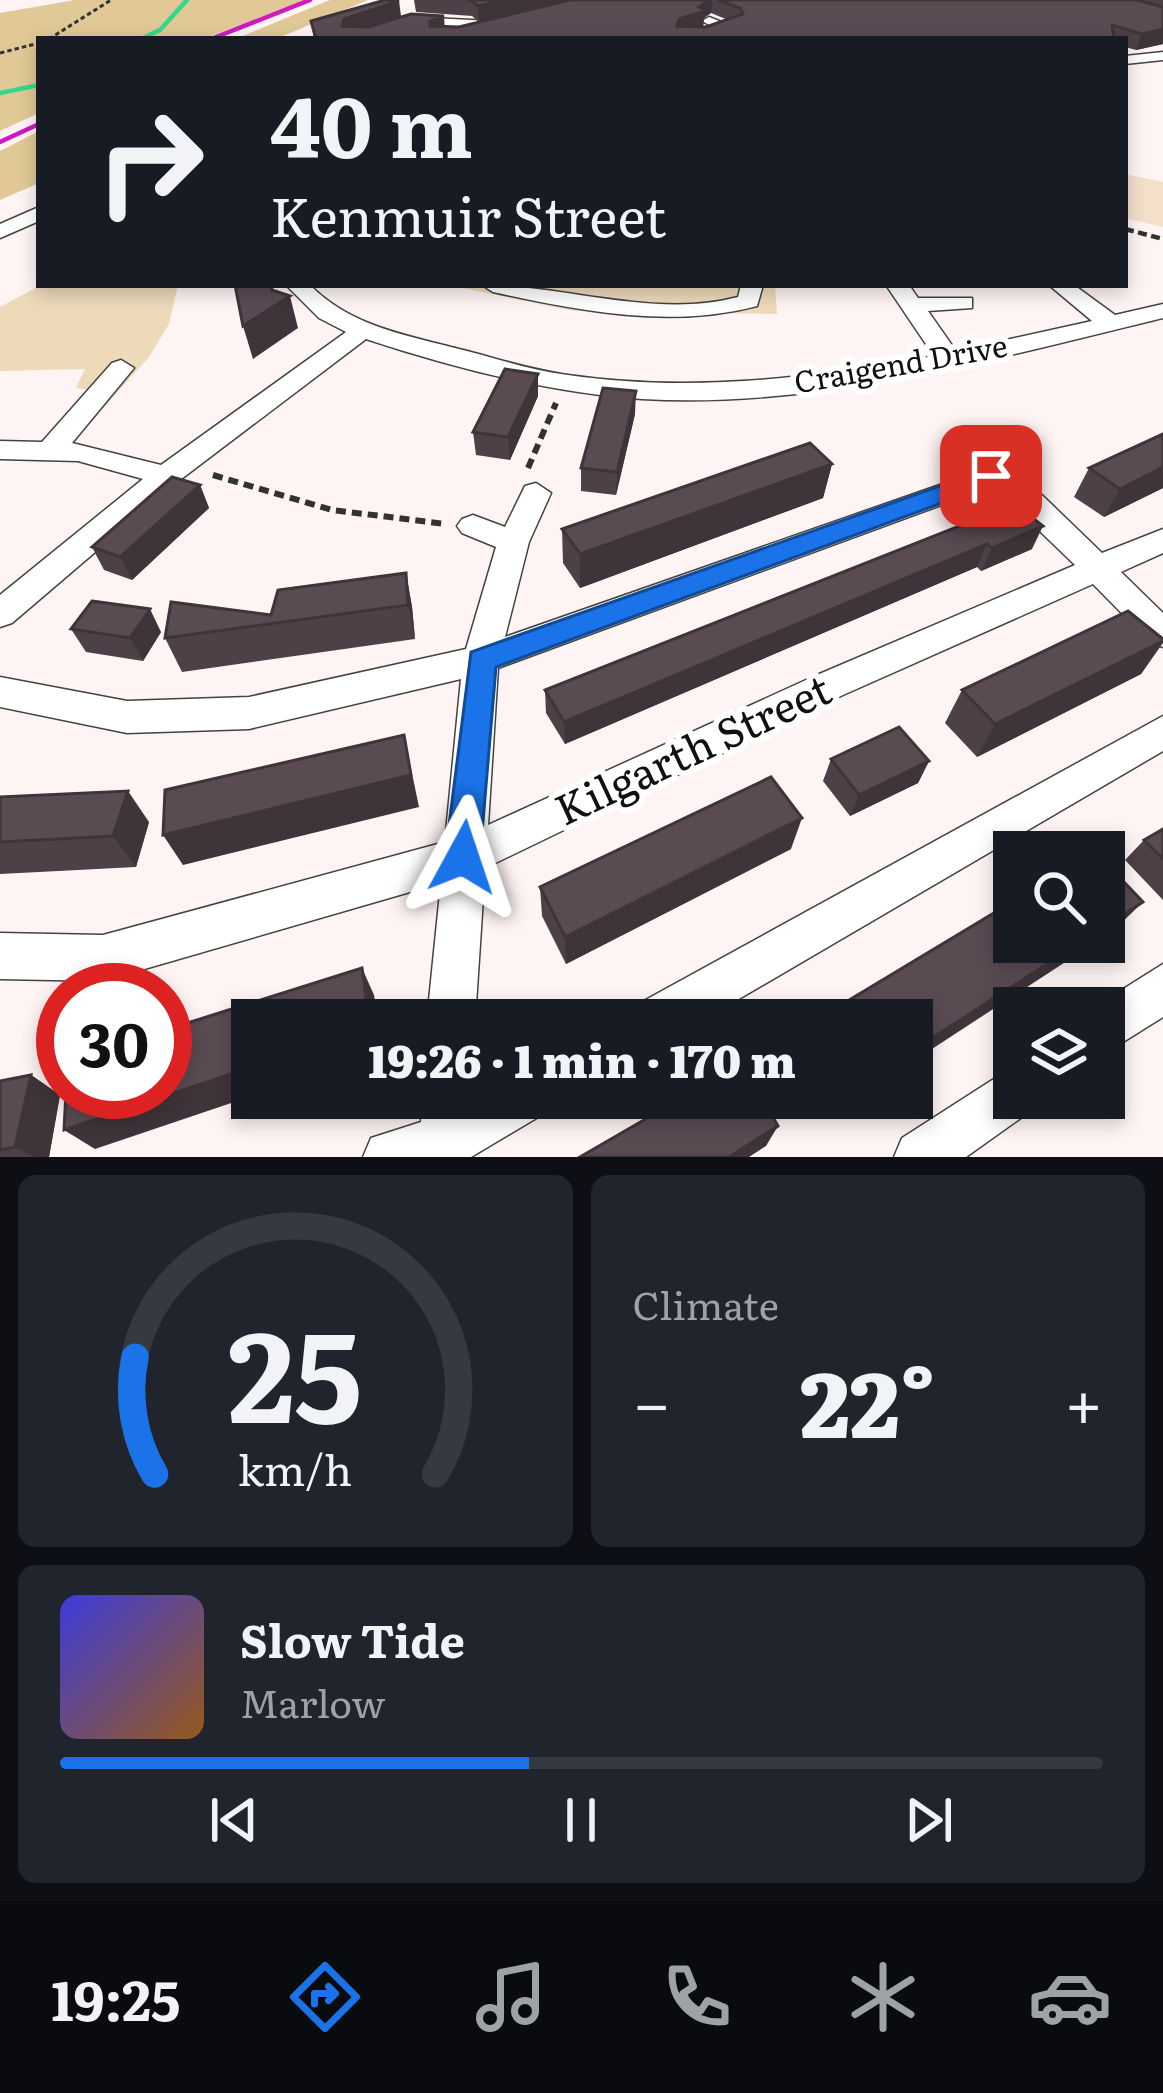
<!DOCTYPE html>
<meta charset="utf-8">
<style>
body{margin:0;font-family:Literata,serif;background:#20242c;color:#f1f3f6;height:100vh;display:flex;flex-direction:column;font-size:45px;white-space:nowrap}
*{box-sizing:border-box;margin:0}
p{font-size:39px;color:#9ea1a6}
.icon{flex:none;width:66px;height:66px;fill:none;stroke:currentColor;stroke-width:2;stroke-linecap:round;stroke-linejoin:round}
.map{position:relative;height:1157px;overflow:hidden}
.drawer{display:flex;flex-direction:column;gap:18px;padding:18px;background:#0d0f14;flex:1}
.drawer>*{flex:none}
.banner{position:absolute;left:36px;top:36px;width:1092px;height:252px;border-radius:0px;box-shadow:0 6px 18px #0003;background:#171b24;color:#f1f3f6;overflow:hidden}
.fabs{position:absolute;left:993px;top:831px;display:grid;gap:24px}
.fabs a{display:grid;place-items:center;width:132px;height:132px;border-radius:0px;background:#171b24;box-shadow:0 6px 18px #0003;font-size:60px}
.speed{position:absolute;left:36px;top:963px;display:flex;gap:24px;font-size:60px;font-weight:700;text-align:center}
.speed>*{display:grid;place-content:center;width:156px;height:156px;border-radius:50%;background:#171b24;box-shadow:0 6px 18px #0003;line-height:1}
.speed .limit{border:18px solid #d22;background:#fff;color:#111}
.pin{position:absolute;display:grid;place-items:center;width:102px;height:102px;color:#fff;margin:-51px;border-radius:24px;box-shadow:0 6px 18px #0006}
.me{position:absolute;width:132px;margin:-66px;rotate:5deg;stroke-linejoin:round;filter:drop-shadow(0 0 9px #0008)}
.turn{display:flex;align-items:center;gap:42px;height:252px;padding:0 36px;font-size:54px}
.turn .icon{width:156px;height:156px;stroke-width:2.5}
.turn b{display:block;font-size:84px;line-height:102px}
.big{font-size:90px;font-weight:800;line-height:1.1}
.drawer .card{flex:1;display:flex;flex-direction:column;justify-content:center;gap:18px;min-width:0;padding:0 42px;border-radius:18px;background:#20242c}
.drawer .dial{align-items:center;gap:0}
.dial svg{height:312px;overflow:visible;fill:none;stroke:#363941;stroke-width:7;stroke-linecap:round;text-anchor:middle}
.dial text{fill:#f1f3f6;stroke:none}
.song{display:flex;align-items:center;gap:36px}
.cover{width:144px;height:144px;border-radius:18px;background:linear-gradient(135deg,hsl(240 70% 55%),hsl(30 70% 35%))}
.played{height:12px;border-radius:6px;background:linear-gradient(90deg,#1a73e8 45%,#363941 45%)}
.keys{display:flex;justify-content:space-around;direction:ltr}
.heat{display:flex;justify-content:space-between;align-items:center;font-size:66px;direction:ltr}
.drawer .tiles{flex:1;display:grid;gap:18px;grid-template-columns:1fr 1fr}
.card:last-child{grid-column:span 2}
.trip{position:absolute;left:231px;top:999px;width:702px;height:120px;border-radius:0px;background:#171b24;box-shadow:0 6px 18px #0003;font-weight:800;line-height:120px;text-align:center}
.tab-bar{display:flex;height:192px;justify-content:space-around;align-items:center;background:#090b0e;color:#9ea1a6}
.tab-bar .icon{width:84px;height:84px}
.tab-bar .active{color:#1a73e8}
.tab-bar b{font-size:54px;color:#f1f3f6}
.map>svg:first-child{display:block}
</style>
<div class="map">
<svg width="1163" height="1157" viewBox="0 0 1163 1157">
<rect width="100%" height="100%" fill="#fff4f4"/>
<!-- green -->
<g fill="#eed9b9">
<path d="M 41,285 L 178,285 L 169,324 L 149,357 L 88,425 L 61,430 L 88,390 L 76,388 L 85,369 L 0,371 L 0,307 Z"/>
<path d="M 448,285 L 775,285 L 777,314 L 574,311 Z"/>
</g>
<!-- forest -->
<g fill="#e0c996">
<path d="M 75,0 L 305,0 L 203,39 L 39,39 L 39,113 L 0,131 L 0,13 Z"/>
<path d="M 330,0 L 368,0 L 276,39 L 235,39 Z"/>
<path d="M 39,131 L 39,183 L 0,200 L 0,151 Z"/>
</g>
<!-- pitch -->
<path fill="#f4dfcb" d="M 1125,174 L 1163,182 L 1163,227 L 1125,218 Z"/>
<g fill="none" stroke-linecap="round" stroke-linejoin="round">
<!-- stream -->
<g stroke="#33d98b" stroke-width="4.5">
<path d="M 141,39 L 160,30 L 187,0"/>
<path d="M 0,93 L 39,85"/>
</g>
<!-- minor casing -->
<g stroke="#434343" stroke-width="3">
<g id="minor">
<path d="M 411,17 L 492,21 L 499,25 L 492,29 L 412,25 L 369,39 L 348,39 Z"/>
<path d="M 709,17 L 737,28 L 703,39 L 679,39 L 715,28 L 702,21 Z"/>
<path d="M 1163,52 L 1163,60 L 1125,64 L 1125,56 Z"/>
<path d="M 39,207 L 39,221 L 0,238 L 0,224 Z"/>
<path d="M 286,285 L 310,285 C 348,324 400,334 451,347 C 490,356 528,370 568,375 C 691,393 813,378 934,356 L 886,285 L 909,285 L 918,298 L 972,298 L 972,308 L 928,311 L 956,351 L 1092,321 L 1049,285 L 1074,285 L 1115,315 L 1163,304 L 1163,318 C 993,359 818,409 642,399 C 550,393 454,368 366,339 L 176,483 L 12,623 L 0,627 L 0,595 L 143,479 L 78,461 L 0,459 L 0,441 L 42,442 L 112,363 L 121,360 L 134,368 L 72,443 L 161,465 L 346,332 L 319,318 Z"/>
<path d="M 482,285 C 566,285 655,319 738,297 L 741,285 L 763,285 L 757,306 C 671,329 579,311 493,292 Z"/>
<path d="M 991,467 L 1017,471 L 1102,553 L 1163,529 L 1163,553 L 1121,572 L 1163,613 L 1163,647 L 1151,643 L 1093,584 L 843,695 L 485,868 L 475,1020 L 427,1020 L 441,883 L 103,981 L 0,979 L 0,933 L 103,935 L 445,842 L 461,679 L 249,729 L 127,733 L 0,707 L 0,677 L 127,701 L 249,697 L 466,649 L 496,547 L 462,533 L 457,526 L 462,519 L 473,515 L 505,527 L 525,486 L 536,483 L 551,493 L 529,542 L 505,637 ZM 993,486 L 1075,565 L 817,675 L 488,825 L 498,668 Z"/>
<path d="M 1163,716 L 1163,751 L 703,1020 L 633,1020 L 640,1003 Z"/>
<path d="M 1163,964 L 1163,1017 L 1104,1054 L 1104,1008 L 1093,1008 Z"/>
<path d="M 1014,1066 L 1014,1098 L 1037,1098 L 1032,1110 L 966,1157 L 894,1157 L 902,1138 Z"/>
<path d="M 422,1098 L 548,1098 L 540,1116 L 471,1157 L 363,1157 L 371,1138 L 421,1122 Z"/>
</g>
</g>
<!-- path-far2 -->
<g stroke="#323232" stroke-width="3" stroke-dasharray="4.5 3" stroke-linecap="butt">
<path d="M 49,39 L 111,0"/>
<path d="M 0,53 L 39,43"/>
</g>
<!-- path-far1 -->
<path stroke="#323232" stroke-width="4.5" stroke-dasharray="9 4.5" stroke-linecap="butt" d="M 1125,229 L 1163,239"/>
<!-- path -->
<g stroke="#323232" stroke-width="6" stroke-dasharray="10 6" stroke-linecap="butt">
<path d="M 528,468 L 556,403"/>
<path d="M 213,475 L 332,510 L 446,524"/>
</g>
<!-- minor -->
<use href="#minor" fill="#fff" fill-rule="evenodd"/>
<!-- rail -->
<g stroke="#ce1abf" stroke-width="4.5">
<path d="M 211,39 L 310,0"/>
<path d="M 0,142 L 39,124"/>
</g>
</g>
<!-- wall -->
<g fill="#4d4047" fill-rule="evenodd">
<path d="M 414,0 L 1163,0 L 1163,44 L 1136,50 L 1125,47 L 1125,39 L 314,39 L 311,21 L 401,16 L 369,27 L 459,27 L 479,22 L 472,16 L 416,12 ZM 711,13 L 728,20 L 703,27 L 704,18 Z"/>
<path d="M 538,374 L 538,396 L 510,460 L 476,455 L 473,432 Z"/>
<path d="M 635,414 L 616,495 L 581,491 L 581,468 Z"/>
<path d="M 1163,434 L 1163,488 L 1104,517 L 1074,497 L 1089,468 Z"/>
<path d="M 832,464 L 823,498 L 580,588 L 563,563 L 562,529 Z"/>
<path d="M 200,485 L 209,508 L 132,580 L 104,570 L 92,547 Z"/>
<path d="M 1015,504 L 1032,549 L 981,571 L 977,567 L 565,744 L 546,713 L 545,690 Z"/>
<path d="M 406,573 L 412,607 L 415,639 L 182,672 L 165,638 L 271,615 Z"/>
<path d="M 71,629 L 161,632 L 143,661 L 86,652 Z"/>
<path d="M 1163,639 L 1163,643 L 1141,674 L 977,757 L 945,723 L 962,690 Z"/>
<path d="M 831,759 L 929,761 L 918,783 L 850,816 L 823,781 Z"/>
<path d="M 0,797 L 149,822 L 136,867 L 0,874 Z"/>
<path d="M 1163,829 L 1163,900 L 1125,860 L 1144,840 Z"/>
<path d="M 791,849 L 566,964 L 542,916 L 540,887 Z"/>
<path d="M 31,1075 L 60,1095 L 49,1157 L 0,1157 L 0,1081 Z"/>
<path d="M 821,1098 L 856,1098 L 831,1114 Z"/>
</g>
<!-- shaded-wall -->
<g fill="#3f343a">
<path d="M 506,0 L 570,0 L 479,22 L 478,6 Z"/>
<path d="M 709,0 L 712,0 L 711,13 L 704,18 L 703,27 L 676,39 L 679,19 Z"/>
<path d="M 399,1 L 401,16 L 347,35 L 342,26 L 344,19 Z"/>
<path d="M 444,16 L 445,31 L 431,37 L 430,21 Z"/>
<path d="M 1163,29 L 1163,44 L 1136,50 L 1142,34 Z"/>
<path d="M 290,296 L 298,328 L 253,359 L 243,326 Z"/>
<path d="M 538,374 L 538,396 L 510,460 L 508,437 Z"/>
<path d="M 636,391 L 635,414 L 616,495 L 617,472 Z"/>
<path d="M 832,464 L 823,498 L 580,588 L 580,554 Z"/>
<path d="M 1163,467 L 1163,488 L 1104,517 L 1120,489 Z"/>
<path d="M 200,485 L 209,508 L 132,580 L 120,557 Z"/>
<path d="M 1043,526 L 1032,549 L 981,571 L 992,548 Z"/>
<path d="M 987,544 L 977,567 L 565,744 L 564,722 Z"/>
<path d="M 406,573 L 412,607 L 415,639 L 408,605 Z"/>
<path d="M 150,609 L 161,632 L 143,661 L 130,638 Z"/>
<path d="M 1163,641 L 1141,674 L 977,757 L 995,724 Z"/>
<path d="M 404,735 L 419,807 L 183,865 L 163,835 Z"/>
<path d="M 929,761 L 918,783 L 850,816 L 859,795 Z"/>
<path d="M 128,791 L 149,822 L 136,867 L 113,836 Z"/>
<path d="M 802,818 L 791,849 L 566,964 L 565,937 Z"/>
<path d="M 1143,902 L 1114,930 L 1104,937 L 1104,927 Z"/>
<path d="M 1081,942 L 1096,942 L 912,1062 L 912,1051 Z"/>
<path d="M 362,968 L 374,995 L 378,1020 L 369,1020 Z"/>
<path d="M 252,1067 L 252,1096 L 95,1149 L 64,1130 Z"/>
<path d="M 31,1075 L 60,1095 L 49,1157 L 34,1157 L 15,1147 Z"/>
<path d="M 843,1098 L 856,1098 L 831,1114 Z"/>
<path d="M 778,1126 L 766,1146 L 749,1157 L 729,1157 Z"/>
</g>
<!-- building -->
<g fill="#5a4b53" stroke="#3f343a" stroke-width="3">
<path d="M 385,0 L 399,1 L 344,19 L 342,26 L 368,27 L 411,14 L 444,16 L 430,21 L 430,26 L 459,27 L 570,0 L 709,0 L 699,7 L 705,11 L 679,19 L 677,26 L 706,27 L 743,14 L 740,8 L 718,0 L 1137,0 L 1163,7 L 1163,29 L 1142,34 L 1112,25 L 1114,39 L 316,39 L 311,21 Z"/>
<path d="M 467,0 L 506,0 L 478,6 L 471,0 Z"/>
<path d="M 235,285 L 271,285 L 272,290 L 290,296 L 243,326 Z"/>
<path d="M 505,369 L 538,374 L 508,437 L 473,432 Z"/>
<path d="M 603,388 L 636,391 L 617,472 L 581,468 Z"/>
<path d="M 1163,434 L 1163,467 L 1120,489 L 1089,468 Z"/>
<path d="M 810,443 L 832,464 L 580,554 L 562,529 Z"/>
<path d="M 172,477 L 200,485 L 120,557 L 92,547 Z"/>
<path d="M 1015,504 L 1043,526 L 992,548 L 987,544 L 564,722 L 545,690 Z"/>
<path d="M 406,573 L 408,605 L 165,638 L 171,602 L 271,615 L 278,590 Z"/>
<path d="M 92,601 L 150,609 L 130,638 L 71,629 Z"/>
<path d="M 1128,611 L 1163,639 L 1163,641 L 995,724 L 962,690 Z"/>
<path d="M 899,727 L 929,761 L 859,795 L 831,759 Z"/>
<path d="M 404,735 L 411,775 L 163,835 L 165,790 Z"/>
<path d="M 771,777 L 802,818 L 565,937 L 540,887 Z"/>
<path d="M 128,791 L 113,836 L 0,842 L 0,797 Z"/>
<path d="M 1163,829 L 1163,859 L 1144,840 Z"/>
<path d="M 1104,861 L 1143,902 L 1104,927 Z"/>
<path d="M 1014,901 L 1014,942 L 1081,942 L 912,1051 L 912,1020 L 816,1020 Z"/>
<path d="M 362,968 L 369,1020 L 252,1020 L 252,1067 L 64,1130 L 66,1092 L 165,1092 L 165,1030 Z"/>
<path d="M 31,1075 L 15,1147 L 0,1150 L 0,1081 Z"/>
<path d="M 682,1098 L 762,1098 L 778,1126 L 729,1157 L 580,1157 Z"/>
</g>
<!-- route -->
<path fill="#1a73e8" stroke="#114b97" stroke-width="3" d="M 991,468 L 1003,476 L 999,482 L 496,667 L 480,857 L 475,869 L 463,874 L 450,869 L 445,857 L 471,652 Z"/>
<g text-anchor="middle" stroke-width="12" stroke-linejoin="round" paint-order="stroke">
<!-- far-street labels -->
<g font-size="30" fill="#101010" stroke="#fff">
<text transform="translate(901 365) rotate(-10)" y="10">Craigend Drive</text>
</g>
<!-- near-street labels -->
<g font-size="42" fill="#101010" stroke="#fff">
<text transform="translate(693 750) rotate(-25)" y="15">Kilgarth Street</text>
</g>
</g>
</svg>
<div class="fabs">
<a><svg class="icon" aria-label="search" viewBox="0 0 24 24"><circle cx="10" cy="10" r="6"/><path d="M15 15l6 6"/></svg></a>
<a><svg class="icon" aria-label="layers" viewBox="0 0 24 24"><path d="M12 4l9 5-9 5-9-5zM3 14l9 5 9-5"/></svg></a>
</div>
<div class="speed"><div class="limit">30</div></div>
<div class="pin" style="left:991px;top:476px;background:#d93025"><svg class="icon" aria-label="arrive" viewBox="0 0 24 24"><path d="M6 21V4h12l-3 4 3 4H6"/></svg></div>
<svg class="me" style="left:463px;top:857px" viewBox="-20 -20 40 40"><path d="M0-17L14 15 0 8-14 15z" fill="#1a73e8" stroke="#fff" stroke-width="4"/></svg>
<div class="trip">19:26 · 1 min · 170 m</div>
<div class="banner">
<div class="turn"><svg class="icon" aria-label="right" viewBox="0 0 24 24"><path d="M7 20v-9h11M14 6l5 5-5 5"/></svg><div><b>40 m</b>Kenmuir Street</div></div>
</div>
</div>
<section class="drawer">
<div class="tiles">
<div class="card dial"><svg viewBox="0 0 100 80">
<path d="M14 69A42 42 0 1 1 86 69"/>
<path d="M14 69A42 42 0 0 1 9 39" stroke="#1a73e8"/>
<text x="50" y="56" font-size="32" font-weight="700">25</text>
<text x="50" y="72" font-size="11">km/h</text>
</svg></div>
<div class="card"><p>Climate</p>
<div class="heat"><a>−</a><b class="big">22°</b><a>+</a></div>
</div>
<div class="card">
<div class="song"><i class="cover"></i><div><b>Slow Tide</b><p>Marlow</p></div></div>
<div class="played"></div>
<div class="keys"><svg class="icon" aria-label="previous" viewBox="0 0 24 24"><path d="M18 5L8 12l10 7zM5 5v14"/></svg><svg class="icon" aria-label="pause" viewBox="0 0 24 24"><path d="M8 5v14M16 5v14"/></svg><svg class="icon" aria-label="next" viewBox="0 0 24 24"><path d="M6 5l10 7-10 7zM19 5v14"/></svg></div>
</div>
</div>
</section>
<nav class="tab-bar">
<b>19:25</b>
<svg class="icon active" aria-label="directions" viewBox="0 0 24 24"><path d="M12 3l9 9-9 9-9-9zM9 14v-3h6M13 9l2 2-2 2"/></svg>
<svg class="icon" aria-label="music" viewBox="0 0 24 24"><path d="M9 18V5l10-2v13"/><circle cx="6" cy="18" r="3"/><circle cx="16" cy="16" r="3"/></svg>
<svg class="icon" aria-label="phone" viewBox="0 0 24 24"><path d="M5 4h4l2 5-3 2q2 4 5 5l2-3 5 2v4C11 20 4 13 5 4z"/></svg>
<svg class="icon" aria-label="climate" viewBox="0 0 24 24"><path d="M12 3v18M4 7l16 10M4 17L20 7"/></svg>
<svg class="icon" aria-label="car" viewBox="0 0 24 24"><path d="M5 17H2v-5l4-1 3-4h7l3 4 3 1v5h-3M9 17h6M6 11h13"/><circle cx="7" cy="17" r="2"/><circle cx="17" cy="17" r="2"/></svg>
</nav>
